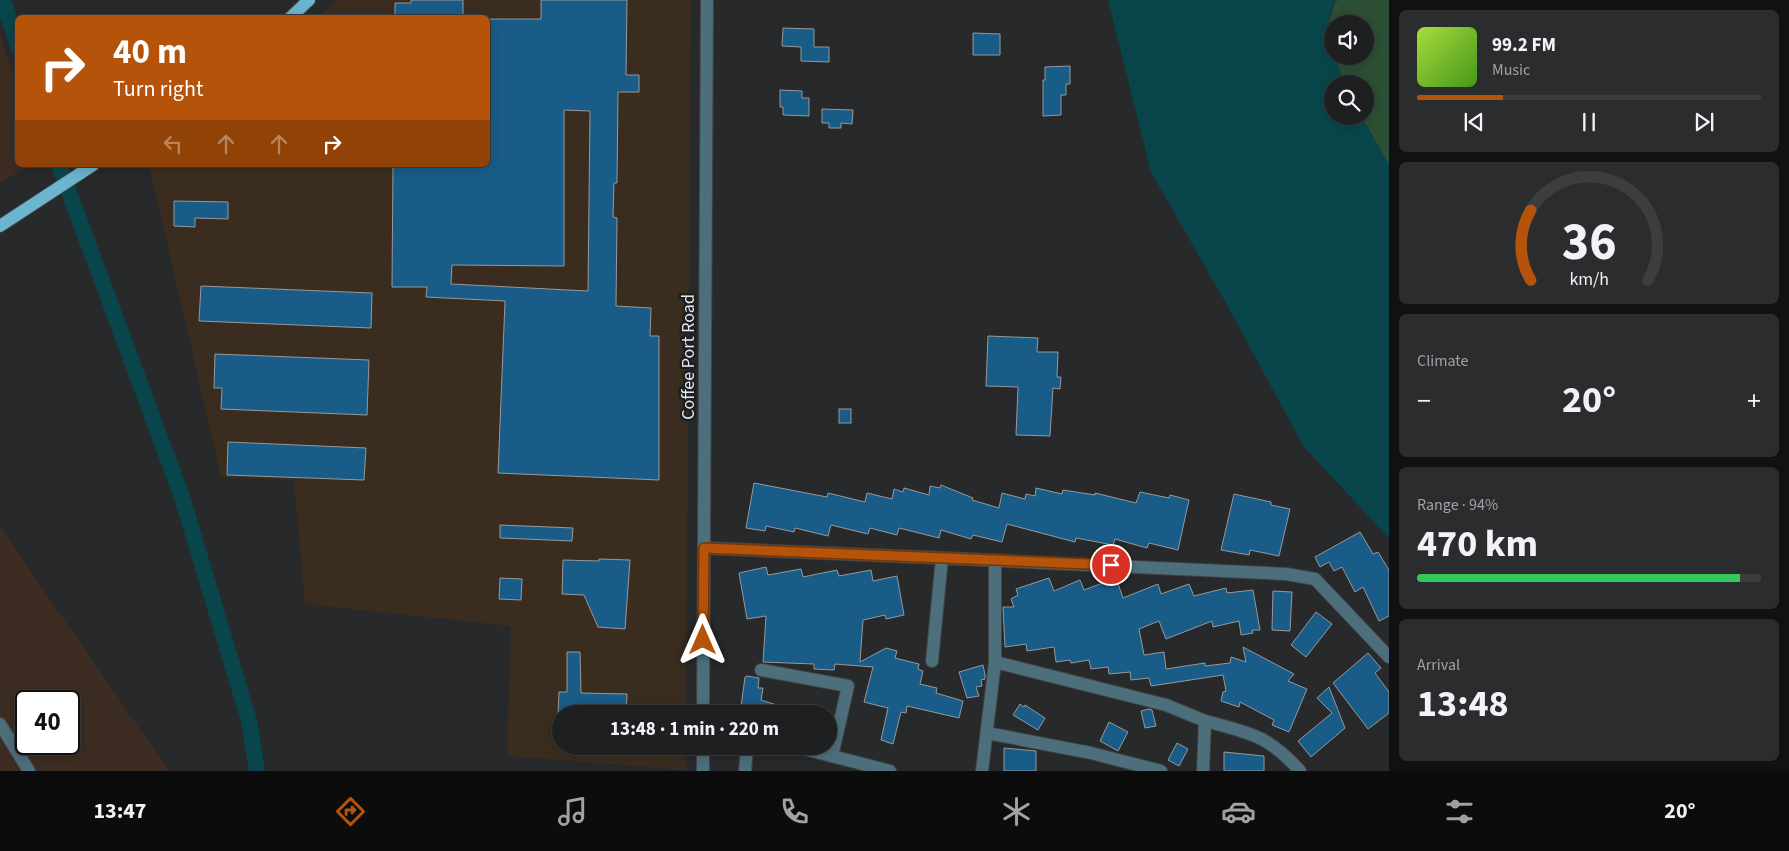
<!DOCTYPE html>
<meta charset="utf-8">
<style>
body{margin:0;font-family:"Source Sans 3",sans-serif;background:#2a2c2d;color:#f1f3f6;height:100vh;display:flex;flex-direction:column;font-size:19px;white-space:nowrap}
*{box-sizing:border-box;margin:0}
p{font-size:16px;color:#a0a2a5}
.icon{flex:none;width:28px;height:28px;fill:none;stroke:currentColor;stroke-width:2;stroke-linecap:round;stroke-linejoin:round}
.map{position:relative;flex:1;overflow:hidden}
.panel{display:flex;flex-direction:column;gap:10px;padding:10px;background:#101112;width:400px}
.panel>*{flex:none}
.banner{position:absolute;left:15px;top:15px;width:475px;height:152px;border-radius:8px;box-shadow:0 2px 12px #0003,0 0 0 1px #3b3d3e;background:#b45309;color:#fff;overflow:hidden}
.fabs{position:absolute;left:1324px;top:15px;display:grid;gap:10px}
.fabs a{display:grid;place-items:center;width:50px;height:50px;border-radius:50%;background:#1d1f20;box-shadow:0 2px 12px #0003,0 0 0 1px #3b3d3e;font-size:25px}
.speed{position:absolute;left:15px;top:690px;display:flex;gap:10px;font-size:25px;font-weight:700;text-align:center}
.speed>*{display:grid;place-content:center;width:65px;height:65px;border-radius:50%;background:#1d1f20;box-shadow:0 2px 12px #0003,0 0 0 1px #3b3d3e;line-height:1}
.speed .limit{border:2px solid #111;border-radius:8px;background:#fff;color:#111}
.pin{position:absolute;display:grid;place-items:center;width:42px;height:42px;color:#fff;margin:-21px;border:2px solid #fff;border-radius:50%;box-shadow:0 1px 5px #0007}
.me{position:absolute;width:55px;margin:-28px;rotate:0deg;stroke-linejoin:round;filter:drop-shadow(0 0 4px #0008)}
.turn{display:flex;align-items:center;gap:18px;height:105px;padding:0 15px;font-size:22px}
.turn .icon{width:65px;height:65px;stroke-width:2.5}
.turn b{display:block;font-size:35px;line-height:42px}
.lanes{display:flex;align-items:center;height:48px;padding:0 15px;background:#0003;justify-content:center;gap:25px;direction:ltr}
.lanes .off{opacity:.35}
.big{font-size:38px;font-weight:700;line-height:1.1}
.panel .card{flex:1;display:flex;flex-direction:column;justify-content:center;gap:8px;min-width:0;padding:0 18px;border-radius:8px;background:#2a2c2d}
.panel .dial{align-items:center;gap:0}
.dial svg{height:130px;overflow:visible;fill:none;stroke:#3b3d3e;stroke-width:7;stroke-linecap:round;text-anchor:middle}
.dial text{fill:#f1f3f6;stroke:none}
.song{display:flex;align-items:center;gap:15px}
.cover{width:60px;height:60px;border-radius:8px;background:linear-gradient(135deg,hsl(80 70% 55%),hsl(100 70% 35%))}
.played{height:5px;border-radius:2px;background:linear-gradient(90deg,#b45309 25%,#3b3d3e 25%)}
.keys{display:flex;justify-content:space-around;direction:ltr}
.heat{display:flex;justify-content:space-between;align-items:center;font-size:28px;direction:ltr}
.charge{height:8px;border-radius:4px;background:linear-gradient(90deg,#34c759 94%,#3b3d3e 0)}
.trip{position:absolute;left:552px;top:705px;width:285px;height:50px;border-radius:25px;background:#1d1f20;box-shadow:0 2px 12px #0003,0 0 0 1px #3b3d3e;font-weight:700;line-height:50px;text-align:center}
.menu{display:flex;height:80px;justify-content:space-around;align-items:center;background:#0c0c0d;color:#a0a2a5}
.menu .icon{width:35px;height:35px}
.menu .active{color:#b45309}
.menu b{font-size:22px;color:#f1f3f6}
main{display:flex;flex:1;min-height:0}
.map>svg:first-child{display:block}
</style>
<main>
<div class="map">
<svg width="1389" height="771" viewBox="0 0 1389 771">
<rect width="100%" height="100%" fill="#27292a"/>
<!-- commercial -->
<g fill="#3c2c21" fill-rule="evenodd">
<path d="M 0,33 L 17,85 L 18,165 L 30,165 L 0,183 Z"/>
<path d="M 0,527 L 169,771 L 0,771 ZM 26,701 L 69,701 L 69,744 L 26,744 Z"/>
</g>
<!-- industrial -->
<path fill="#3a2d20" d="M 338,0 L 691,0 L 686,714 L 561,714 L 561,746 L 686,746 L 686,770 L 507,756 L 511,626 L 305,604 L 294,480 L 221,477 L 149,165 L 488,165 L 488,18 L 318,17 Z"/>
<!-- green -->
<path fill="#2c4f35" d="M 1338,0 L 1389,0 L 1389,165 L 1361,116 L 1365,116 L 1365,84 L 1344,84 L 1335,56 L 1365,56 L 1365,24 L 1332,24 L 1332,47 L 1327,28 L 1335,2 Z"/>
<!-- water -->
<path fill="#09464b" d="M 1108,0 L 1338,0 L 1334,2 L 1327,28 L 1332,47 L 1332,56 L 1335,56 L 1344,84 L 1332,84 L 1332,116 L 1361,116 L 1389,165 L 1389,538 L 1304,447 L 1226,303 L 1151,172 Z"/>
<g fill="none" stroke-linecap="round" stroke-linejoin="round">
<!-- canal -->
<g stroke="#09464b" stroke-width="16">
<path d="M 3,0 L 18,47"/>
<path d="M 59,165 L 182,497 L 249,721 L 257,771"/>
</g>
</g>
<!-- building -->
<g fill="#1a5c88" stroke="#97999b" fill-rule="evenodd">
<path d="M 411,0 L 463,0 L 463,18 L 395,18 L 395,3 L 411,3 Z"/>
<path d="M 541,0 L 627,0 L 626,75 L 639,75 L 639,92 L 618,92 L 617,183 L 614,183 L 613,217 L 617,218 L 616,306 L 651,308 L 650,336 L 659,336 L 659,480 L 498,473 L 505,301 L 426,297 L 427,287 L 392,287 L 393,165 L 488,165 L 488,19 L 541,19 ZM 564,110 L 590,111 L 588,291 L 451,284 L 452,265 L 564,266 Z"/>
<path d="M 783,28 L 814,29 L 814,47 L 829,47 L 829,62 L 801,61 L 801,47 L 782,46 Z"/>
<path d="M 973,33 L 1000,34 L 1000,55 L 973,55 Z"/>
<path d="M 1070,66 L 1070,84 L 1066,84 L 1066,95 L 1061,95 L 1061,115 L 1043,116 L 1043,80 L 1045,80 L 1045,67 Z"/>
<path d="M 780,90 L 802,91 L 802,98 L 809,98 L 809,116 L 783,115 L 783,107 L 780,107 Z"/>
<path d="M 822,109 L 853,110 L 852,124 L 841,123 L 841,128 L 829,128 L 829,123 L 822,123 Z"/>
<path d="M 174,201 L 228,202 L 228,219 L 195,218 L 195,227 L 174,226 Z"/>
<path d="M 201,286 L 372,293 L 371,328 L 199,321 Z"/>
<path d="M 988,336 L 1038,338 L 1037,352 L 1058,352 L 1057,377 L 1061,377 L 1060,389 L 1053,388 L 1050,436 L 1016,435 L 1018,387 L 986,386 Z"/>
<path d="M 215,354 L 369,360 L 367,415 L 221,409 L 222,388 L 214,388 Z"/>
<rect x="839" y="409" width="12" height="14"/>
<path d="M 228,442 L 366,448 L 364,480 L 227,475 Z"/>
<path d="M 754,483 L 827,497 L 828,493 L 865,502 L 867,493 L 892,499 L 894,489 L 903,492 L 904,488 L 929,495 L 930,486 L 940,488 L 941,485 L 973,498 L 972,500 L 999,508 L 1002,493 L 1025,499 L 1026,494 L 1035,496 L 1036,488 L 1062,494 L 1063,490 L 1095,495 L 1095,493 L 1136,503 L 1140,492 L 1169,498 L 1170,495 L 1189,500 L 1178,550 L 1149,543 L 1147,548 L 1115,539 L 1113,545 L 1076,538 L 1075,542 L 1007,524 L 1002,542 L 973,535 L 971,539 L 941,530 L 939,538 L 899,528 L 897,535 L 870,528 L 868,534 L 831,525 L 828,536 L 795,528 L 794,532 L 766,526 L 765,531 L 746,528 Z"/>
<path d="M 1234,494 L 1271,502 L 1271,505 L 1290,509 L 1279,556 L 1250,550 L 1249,555 L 1221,550 Z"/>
<path d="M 500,525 L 573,528 L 572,541 L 500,538 Z"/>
<path d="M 1360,532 L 1373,554 L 1378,552 L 1389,570 L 1389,616 L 1379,621 L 1363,587 L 1355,592 L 1342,567 L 1334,571 L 1329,562 L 1320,567 L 1315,557 Z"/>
<path d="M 599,559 L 630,560 L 625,629 L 598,627 L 584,595 L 562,594 L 563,560 L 599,561 Z"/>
<path d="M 766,567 L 768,575 L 801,569 L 803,577 L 837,570 L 839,576 L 871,570 L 873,581 L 897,576 L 904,615 L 886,619 L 885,615 L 863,620 L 860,662 L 886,648 L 897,651 L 895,658 L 919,664 L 918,669 L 923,671 L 920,684 L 937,688 L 936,693 L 963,701 L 959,718 L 907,706 L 906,713 L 901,712 L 893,744 L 881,740 L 888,708 L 864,702 L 873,667 L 835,664 L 834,670 L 814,669 L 814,664 L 763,662 L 766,616 L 747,619 L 739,573 Z"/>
<path d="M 500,578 L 522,579 L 521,600 L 499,599 Z"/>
<path d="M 1049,578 L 1054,591 L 1080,580 L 1084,590 L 1116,578 L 1123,598 L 1158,584 L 1161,594 L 1189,584 L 1194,596 L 1226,588 L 1227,593 L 1253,590 L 1260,630 L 1252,630 L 1253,633 L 1241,635 L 1239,621 L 1213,627 L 1212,621 L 1166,639 L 1159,621 L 1139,629 L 1144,655 L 1164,652 L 1166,669 L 1205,663 L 1205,666 L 1230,663 L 1231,657 L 1246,662 L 1243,647 L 1294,674 L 1288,681 L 1307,689 L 1289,732 L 1272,725 L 1274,720 L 1240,702 L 1239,707 L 1221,701 L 1223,692 L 1226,691 L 1223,675 L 1151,686 L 1149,678 L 1131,680 L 1130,672 L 1109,674 L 1108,667 L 1091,669 L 1089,660 L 1071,663 L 1070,660 L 1056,662 L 1054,647 L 1027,651 L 1026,644 L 1005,647 L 1003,607 L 1014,607 L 1011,599 L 1018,595 L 1016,589 Z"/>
<path d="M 1273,591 L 1292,592 L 1290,631 L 1272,630 Z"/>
<path d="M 1316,612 L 1332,624 L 1306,657 L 1291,645 Z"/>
<path d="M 567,652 L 580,652 L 581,693 L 627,694 L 626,714 L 558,714 L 559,692 L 567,692 Z"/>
<path d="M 1368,653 L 1381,668 L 1375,673 L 1389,692 L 1389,713 L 1368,729 L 1333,683 Z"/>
<path d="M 983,665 L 985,675 L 985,679 L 981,680 L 982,686 L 976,687 L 979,696 L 967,698 L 959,672 Z"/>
<path d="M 747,676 L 759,678 L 758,688 L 763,688 L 761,700 L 796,711 L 796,714 L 740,714 L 745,677 Z"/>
<path d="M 1329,687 L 1345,728 L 1311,757 L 1298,741 L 1332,713 L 1317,698 Z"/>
<path d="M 1020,704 L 1024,707 L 1025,705 L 1045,718 L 1038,730 L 1013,715 Z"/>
<path d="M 1149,709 L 1152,710 L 1156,726 L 1145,728 L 1141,711 Z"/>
<path d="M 1109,722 L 1128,732 L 1118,751 L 1100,741 Z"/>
<path d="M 1177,743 L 1188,749 L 1179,766 L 1168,760 Z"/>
<path d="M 1004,748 L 1036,751 L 1036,771 L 1004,771 Z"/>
<path d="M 1224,752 L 1264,756 L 1264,771 L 1224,771 Z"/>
</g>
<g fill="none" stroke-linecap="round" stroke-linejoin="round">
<!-- minor casing -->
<g stroke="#424445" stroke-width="14">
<g id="minor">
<path d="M 704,548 L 942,558 L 932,661"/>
<path d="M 942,558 L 1286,574 L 1315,579 L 1389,657"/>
<path d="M 995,560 L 995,662"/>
<path d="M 761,670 L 848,686 L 832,756"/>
<path d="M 703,714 L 707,0"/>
<path d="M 1205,721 C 1250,733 1268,735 1300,771"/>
<path d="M 0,724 L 29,771"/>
<path d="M 987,733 L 1091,753 L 1161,771"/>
<path d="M 793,746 L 890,771"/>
<path d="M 703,771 L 703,746"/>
<path d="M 745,771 L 747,746"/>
<path d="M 982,771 L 995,662 L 1166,705 L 1205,721 L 1203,771"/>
</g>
</g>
<!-- major casing -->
<g stroke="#424445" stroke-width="14">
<g id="major">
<path d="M 290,18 L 309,0"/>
<path d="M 0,226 L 93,165"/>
</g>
</g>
<!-- minor -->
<use href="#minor" stroke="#4d6f7b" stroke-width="12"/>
<!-- major -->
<use href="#major" stroke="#6cb5cf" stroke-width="12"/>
</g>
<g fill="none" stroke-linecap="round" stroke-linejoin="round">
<!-- route casing -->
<g stroke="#753606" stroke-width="12">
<path id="route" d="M 703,640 L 704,548 L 1111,565"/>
</g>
<!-- route -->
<use href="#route" stroke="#b45309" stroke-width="9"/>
</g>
<g text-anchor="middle" stroke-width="5" stroke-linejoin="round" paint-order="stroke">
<!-- street labels -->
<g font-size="18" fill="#e7e9ea" stroke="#1d1f21">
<text transform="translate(688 357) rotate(-90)" y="6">Coffee Port Road</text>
</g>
</g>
</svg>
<div class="fabs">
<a><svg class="icon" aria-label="sound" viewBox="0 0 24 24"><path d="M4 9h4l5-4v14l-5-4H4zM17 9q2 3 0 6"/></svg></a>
<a><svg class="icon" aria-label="search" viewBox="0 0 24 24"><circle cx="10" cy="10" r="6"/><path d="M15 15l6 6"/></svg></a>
</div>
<div class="speed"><div class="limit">40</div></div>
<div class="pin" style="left:1111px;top:565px;background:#d93025"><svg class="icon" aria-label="arrive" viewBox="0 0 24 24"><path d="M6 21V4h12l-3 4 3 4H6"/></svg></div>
<svg class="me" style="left:703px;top:640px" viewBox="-20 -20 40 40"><path d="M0-17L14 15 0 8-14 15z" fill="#b45309" stroke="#fff" stroke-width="4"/></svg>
<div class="trip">13:48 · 1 min · 220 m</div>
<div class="banner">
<div class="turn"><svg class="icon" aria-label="right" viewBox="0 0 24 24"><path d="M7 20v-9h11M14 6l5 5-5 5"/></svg><div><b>40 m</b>Turn right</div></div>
<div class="lanes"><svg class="icon off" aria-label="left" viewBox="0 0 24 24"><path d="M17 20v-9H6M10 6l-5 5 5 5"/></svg><svg class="icon off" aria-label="ahead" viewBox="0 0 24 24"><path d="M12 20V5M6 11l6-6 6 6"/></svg><svg class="icon off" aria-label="ahead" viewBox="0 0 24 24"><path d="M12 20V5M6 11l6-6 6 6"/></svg><svg class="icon" aria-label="right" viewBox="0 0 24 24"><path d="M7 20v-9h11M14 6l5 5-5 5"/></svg></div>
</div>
</div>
<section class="panel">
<div class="card">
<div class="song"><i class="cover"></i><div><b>99.2 FM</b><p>Music</p></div></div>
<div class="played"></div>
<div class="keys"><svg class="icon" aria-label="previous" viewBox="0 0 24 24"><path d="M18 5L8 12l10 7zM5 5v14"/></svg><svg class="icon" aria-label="pause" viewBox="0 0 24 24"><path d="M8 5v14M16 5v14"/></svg><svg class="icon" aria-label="next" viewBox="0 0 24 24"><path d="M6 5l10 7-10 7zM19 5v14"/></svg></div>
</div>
<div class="card dial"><svg viewBox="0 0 100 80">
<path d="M14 69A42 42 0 1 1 86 69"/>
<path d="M14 69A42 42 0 0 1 14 26" stroke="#b45309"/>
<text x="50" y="56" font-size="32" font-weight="700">36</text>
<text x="50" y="72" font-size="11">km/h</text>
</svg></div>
<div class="card"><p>Climate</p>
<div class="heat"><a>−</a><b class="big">20°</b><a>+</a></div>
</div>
<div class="card"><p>Range · 94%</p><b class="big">470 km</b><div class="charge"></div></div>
<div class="card"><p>Arrival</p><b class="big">13:48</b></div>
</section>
</main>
<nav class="menu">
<b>13:47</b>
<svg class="icon active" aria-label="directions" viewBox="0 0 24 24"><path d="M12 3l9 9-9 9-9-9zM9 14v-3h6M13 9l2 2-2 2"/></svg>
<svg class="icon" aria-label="music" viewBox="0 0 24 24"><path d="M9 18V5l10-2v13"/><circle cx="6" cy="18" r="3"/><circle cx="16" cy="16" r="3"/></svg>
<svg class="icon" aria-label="phone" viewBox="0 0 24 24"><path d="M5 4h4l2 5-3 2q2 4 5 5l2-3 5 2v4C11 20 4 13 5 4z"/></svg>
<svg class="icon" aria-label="climate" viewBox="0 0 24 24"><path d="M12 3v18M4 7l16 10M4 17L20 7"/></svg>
<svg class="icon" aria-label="car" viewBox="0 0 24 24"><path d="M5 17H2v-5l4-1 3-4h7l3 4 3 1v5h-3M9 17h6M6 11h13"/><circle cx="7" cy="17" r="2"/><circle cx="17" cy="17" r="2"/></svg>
<svg class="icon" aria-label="filters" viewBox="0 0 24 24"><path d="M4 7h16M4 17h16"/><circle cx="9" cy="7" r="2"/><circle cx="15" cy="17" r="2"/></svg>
<b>20°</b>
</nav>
